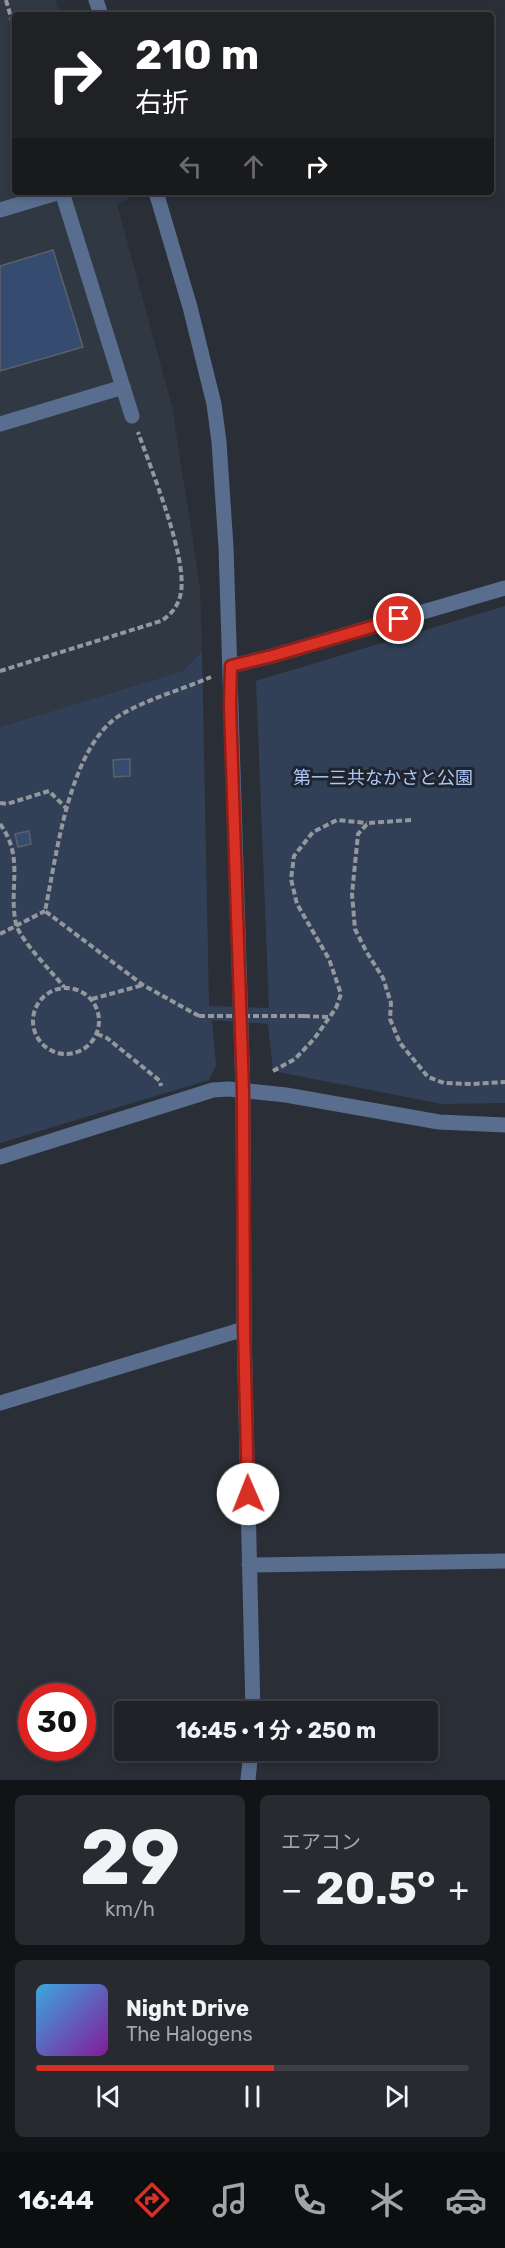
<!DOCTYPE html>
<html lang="ja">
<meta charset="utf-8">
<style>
body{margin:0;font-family:Rubik,"Noto Sans JP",sans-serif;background:#282a30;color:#f1f3f6;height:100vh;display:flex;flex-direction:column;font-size:22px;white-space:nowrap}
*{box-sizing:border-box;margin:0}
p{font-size:20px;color:#a2a4a8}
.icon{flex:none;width:33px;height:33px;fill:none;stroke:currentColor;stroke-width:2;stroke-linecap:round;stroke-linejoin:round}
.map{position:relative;height:1780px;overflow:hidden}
.panel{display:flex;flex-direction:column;gap:15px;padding:15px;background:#121316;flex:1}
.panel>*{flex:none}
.banner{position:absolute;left:12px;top:12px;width:482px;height:183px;border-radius:6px;box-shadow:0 3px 9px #0003,0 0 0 2px #3d3f45;background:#202124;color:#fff;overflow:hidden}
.speed{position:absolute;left:18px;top:1683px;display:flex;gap:12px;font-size:30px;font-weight:700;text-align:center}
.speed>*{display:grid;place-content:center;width:78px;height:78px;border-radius:50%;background:#202228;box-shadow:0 3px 9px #0003,0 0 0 2px #3d3f45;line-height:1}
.speed .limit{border:9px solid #d22;background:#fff;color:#111}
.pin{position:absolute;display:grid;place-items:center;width:51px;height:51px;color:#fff;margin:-26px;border:3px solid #fff;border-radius:50%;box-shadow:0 2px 6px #0007}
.me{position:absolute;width:66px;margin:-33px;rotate:359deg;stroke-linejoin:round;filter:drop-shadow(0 0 4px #0008)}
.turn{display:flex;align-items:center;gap:21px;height:126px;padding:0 24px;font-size:27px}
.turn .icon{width:78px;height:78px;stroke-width:2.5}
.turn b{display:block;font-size:42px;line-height:51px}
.lanes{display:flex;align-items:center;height:57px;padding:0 24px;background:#0003;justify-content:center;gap:30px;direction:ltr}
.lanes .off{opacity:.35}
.big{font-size:45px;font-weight:700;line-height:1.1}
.panel .widget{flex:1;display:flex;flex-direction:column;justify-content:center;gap:9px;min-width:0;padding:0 21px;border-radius:9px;background:#282a30}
.panel .dial{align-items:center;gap:0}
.dial b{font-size:78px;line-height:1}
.song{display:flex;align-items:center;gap:18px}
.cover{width:72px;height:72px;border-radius:9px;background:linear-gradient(135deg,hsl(200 70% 55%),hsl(290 70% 35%))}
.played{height:6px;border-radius:3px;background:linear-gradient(90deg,#d93025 55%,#3d3f45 55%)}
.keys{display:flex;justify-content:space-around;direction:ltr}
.heat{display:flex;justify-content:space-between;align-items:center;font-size:33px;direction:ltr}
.panel .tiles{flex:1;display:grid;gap:15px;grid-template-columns:1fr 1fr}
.widget:last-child{grid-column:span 2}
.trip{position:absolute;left:114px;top:1701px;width:324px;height:60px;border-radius:6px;background:#202228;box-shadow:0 3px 9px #0003,0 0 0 2px #3d3f45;font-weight:700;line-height:60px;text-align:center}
.dock{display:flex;height:96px;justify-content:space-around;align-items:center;background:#0d0e10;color:#a2a4a8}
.dock .icon{width:42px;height:42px}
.dock .selected{color:#d93025}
.dock b{font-size:27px;color:#f1f3f6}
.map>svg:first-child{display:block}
</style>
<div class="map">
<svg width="505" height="1780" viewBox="0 0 505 1780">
<rect width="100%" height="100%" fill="#2a2e36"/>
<!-- built -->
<path fill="#303844" d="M 0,0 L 55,0 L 60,15 L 15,15 L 15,192 L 127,192 L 129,199 L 117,204 L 172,406 L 200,587 L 202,651 L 183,671 L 0,727 Z"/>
<!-- green -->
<path fill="#324057" d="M 505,606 L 505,1103 L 442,1104 L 273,1071 L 268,1024 L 212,1020 L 216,1065 L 209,1080 L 0,1143 L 0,727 L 183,671 L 202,651 L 209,1006 L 269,1008 L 256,681 Z"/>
<!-- building -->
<g fill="#354b6f" stroke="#5c6169" stroke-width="1.5">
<path d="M 53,250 L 83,347 L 0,371 L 0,266 Z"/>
<path d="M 130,759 L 130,776 L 114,777 L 113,760 Z"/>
<path d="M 29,831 L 31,844 L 18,847 L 15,834 Z"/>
</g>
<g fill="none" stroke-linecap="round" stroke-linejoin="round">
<!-- path -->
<g stroke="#94989e" stroke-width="4" stroke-dasharray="6 3" stroke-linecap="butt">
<path d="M 6,0 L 15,31"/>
<path d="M 0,671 L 161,621 C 172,614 179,605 181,592 C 187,556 151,469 138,432"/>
<path d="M 0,803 L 7,804 L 49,791 L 66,808"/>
<path d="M 411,820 L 368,823 L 358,834 L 352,894 L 355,929 L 366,951 L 383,978 L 391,1003 L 390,1019 L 400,1043 L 428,1077 L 444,1083 L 472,1084 L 505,1082"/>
<path d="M 0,824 C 25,858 8,887 16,924 C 20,940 53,973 64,987"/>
<path d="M 0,934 L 45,911"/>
<circle cx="66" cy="1021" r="33"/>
<path d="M 92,999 L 143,985"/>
<path d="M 199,1016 L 143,985 L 45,911 C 57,854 69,745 122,714 C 150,698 181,690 211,677"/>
<path d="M 304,1016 L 328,1017"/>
<path d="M 97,1034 L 107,1038 L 160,1081 L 161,1086"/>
<path d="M 273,1071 L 295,1059 L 314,1039 L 336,1008 L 341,994 L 329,959 L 297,904 L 291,879 L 294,856 L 313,832 L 337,820 L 367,823"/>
</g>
<!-- minor -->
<g stroke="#596d8e" stroke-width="15">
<path d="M 96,0 L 101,15"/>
<path d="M 62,192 L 132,416"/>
<path d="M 156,192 L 190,307 L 214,404 L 219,442 L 226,547 L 243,1092 L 244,1329 L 253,1712"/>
<path d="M 0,210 L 60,192"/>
<path d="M 0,424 L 123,387"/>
<path d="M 231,666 L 272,656 L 505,588"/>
<path d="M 0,1157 L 213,1090 L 229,1089 L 286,1095 L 439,1122 L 505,1125"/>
<path d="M 0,1403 L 244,1329"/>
<path d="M 249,1565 L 505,1561"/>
<path d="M 248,1780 L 251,1750"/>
</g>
<!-- path-bridge -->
<path stroke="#94989e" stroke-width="4" stroke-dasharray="6 3" stroke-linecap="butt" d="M 199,1016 L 304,1016"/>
</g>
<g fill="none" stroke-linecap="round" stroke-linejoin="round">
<!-- route casing -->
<g stroke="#8d1f18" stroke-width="15">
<path id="route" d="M 248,1494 L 244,1329 L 243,1092 L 230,706 L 231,666 L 272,656 L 399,619"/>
</g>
<!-- route -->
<use href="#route" stroke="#d93025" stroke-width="10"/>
</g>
<g text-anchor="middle" stroke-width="6" stroke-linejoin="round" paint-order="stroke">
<!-- park labels -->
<g font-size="18" fill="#a9c7f9" stroke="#20242c">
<text x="383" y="784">第一三共なかさと公園</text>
</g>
</g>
</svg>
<div class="speed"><div class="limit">30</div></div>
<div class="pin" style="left:399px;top:619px;background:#d93025"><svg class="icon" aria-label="arrive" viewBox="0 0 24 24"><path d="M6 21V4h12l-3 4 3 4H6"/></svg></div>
<svg class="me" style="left:248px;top:1494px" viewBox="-20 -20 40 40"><circle r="19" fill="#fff"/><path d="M0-13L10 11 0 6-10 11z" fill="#d93025"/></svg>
<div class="trip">16:45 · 1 分 · 250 m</div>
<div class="banner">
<div class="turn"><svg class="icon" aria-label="right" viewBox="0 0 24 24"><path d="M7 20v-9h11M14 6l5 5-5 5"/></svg><div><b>210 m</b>右折</div></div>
<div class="lanes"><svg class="icon off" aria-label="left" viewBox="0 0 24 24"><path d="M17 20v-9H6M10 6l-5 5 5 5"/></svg><svg class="icon off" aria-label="ahead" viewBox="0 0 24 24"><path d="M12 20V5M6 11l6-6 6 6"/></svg><svg class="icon" aria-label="right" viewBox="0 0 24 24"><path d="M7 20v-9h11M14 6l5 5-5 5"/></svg></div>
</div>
</div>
<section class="panel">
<div class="tiles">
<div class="widget dial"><b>29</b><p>km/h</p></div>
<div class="widget"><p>エアコン</p>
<div class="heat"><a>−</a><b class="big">20.5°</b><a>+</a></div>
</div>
<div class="widget">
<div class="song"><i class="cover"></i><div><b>Night Drive</b><p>The Halogens</p></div></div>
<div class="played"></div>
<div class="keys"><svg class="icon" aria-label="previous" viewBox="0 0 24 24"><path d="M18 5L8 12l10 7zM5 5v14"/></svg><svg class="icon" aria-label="pause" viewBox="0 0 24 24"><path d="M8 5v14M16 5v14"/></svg><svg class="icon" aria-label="next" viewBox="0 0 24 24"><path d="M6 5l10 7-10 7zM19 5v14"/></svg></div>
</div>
</div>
</section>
<nav class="dock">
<b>16:44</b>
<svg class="icon selected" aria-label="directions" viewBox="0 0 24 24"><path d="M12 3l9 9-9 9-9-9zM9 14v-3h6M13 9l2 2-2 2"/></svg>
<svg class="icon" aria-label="music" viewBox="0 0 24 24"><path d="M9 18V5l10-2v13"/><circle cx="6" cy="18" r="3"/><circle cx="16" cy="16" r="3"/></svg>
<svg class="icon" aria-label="phone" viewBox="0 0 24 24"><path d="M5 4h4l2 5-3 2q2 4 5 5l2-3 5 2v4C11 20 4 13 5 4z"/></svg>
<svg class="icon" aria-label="climate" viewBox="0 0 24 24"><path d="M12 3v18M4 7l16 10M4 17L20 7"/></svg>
<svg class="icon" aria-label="car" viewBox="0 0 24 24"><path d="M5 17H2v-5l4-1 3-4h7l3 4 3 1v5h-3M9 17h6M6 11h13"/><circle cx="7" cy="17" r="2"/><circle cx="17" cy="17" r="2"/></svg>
</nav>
